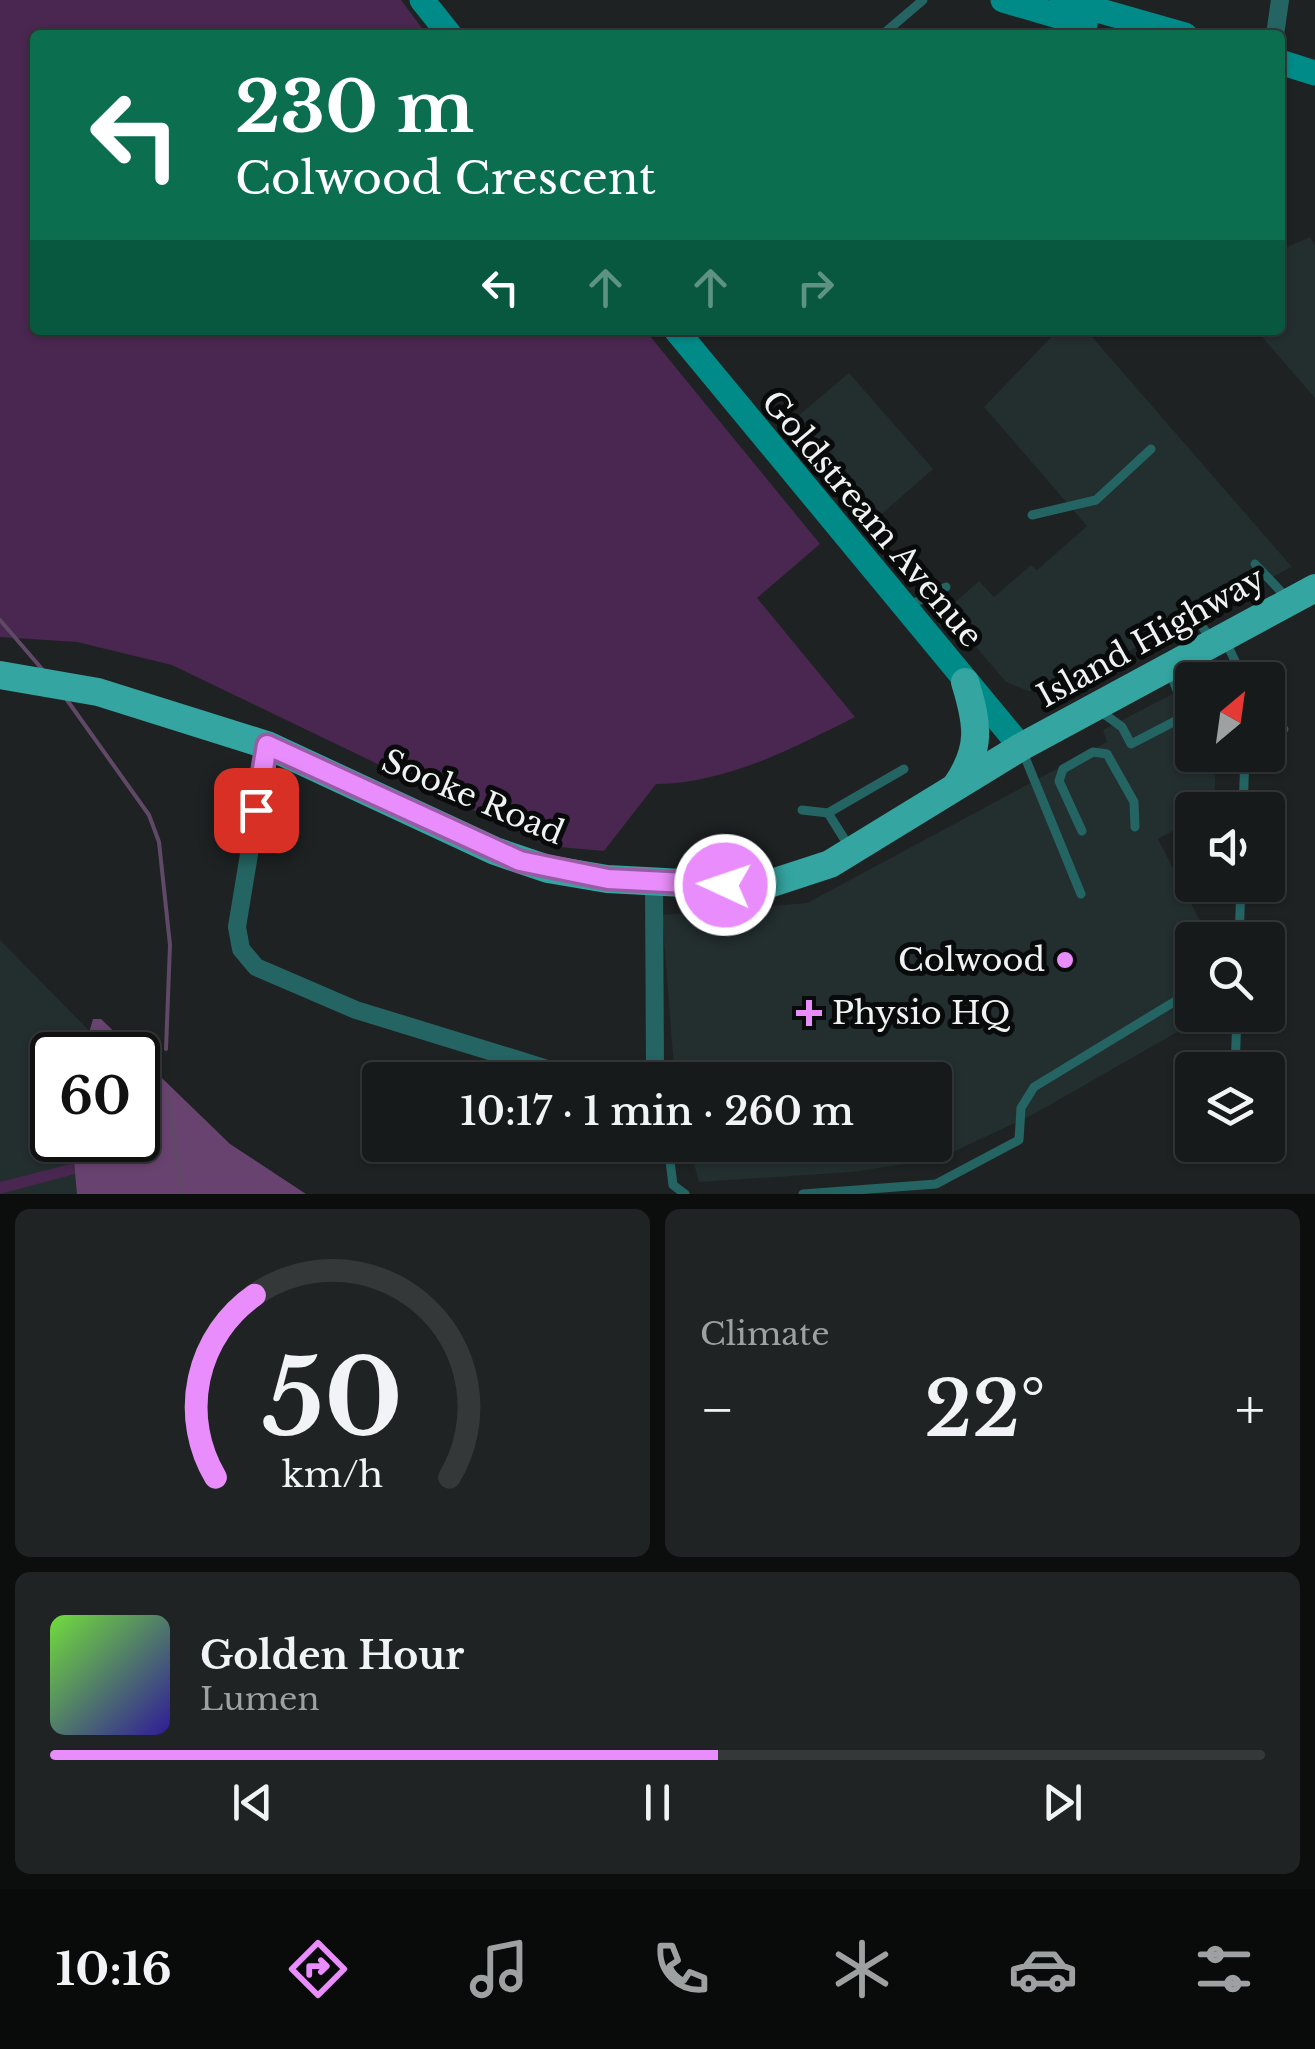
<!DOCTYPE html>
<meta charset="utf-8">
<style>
body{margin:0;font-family:"Libre Baskerville",serif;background:#1f2323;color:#f1f3f6;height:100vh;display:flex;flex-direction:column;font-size:38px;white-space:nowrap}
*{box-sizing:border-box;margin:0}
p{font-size:32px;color:#9ea1a2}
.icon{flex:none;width:55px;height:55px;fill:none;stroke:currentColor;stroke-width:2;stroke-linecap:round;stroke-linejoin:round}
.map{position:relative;height:1194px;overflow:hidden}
.drawer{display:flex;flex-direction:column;gap:15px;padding:15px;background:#0c0e0e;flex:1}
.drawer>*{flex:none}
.guide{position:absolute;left:30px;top:30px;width:1255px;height:305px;border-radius:10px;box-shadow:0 2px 8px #0004,0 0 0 2px #353839;background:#0b6e4f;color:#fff;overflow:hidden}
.needle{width:65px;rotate:29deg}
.controls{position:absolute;left:1175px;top:662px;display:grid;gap:20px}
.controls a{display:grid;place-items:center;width:110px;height:110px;border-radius:10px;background:#161a1a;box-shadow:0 2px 8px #0004,0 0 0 2px #353839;font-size:50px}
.speed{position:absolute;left:30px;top:1032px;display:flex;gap:20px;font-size:50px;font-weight:700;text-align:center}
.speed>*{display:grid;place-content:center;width:130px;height:130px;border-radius:50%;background:#161a1a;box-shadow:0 2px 8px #0004,0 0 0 2px #353839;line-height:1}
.speed .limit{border:5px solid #111;border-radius:15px;background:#fff;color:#111}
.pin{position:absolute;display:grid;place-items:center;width:85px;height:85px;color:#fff;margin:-42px;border-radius:20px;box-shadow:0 5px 15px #0006}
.me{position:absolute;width:110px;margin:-55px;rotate:273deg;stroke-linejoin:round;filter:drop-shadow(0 0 8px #0008)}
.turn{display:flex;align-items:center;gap:35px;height:210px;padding:0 40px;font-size:45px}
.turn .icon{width:130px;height:130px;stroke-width:2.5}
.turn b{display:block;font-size:70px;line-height:85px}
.lanes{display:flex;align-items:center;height:95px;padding:0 40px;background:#0003;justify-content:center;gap:50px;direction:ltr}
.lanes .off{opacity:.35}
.big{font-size:75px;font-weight:600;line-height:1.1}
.drawer .widget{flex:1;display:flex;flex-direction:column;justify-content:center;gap:15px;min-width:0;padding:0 35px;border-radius:15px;background:#1f2323}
.drawer .dial{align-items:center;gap:0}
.dial svg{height:260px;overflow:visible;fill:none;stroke:#353839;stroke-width:7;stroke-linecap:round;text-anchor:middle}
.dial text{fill:#f1f3f6;stroke:none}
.song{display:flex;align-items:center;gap:30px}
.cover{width:120px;height:120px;border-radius:15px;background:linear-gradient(135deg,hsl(100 70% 55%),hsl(250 70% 35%))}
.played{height:10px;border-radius:5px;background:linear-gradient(90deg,#ea8dfc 55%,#353839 55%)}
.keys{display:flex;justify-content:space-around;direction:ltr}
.heat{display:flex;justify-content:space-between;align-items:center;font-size:55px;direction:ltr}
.drawer .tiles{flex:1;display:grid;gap:15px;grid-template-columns:1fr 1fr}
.widget:last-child{grid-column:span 2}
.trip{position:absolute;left:362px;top:1062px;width:590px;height:100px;border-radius:10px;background:#161a1a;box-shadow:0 2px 8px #0004,0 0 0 2px #353839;font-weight:600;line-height:100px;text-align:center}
.tab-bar{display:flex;height:160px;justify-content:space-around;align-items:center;background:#090a0a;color:#9ea1a2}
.tab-bar .icon{width:70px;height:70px}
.tab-bar .on{color:#ea8dfc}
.tab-bar b{font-size:45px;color:#f1f3f6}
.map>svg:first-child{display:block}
</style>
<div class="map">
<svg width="1315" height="1194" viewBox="0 0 1315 1194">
<rect width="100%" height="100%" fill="#1e2222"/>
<!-- built -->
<g fill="#232e2e">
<path d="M 1310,237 L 1315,245 L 1315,398 L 1256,330 L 1280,330 L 1280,250 Z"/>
<path d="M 1058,330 L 1086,330 L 1292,567 L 1055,689 L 1028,691 L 1006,682 L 945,611 L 979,581 L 994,597 L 1031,565 L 1037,570 L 1087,526 L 984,407 Z"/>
<path d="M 849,373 L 933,469 L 869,525 L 784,428 Z"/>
<path d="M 1192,684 L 1192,755 L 1216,755 L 1214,809 L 1192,810 L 1192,820 L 1158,839 L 1210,940 L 1192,940 L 1192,1015 L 1207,1015 L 1034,1114 L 938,1159 L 852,1172 L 699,1182 L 689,1145 L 935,1145 L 935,1080 L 675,1080 L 662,915 L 807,903 L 1107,742 L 1103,730 Z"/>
<path d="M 0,940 L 113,1055 L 52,1055 L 52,1140 L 138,1140 L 260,1194 L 0,1194 Z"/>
</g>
<!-- green -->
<g fill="#492750">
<path d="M 0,0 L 401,0 L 427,35 L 35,35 L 35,330 L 645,330 L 820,544 L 757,598 L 855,717 C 793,748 728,783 656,784 L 604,851 L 548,846 L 172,665 L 77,642 L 0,637 Z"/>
<path d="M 74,1163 L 75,1174 L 0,1194 L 0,1182 Z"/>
</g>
<!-- forest -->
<path fill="#694370" d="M 93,1019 L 101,1019 L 230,1144 L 306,1194 L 77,1194 L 72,1140 L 138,1140 L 138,1055 L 91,1055 L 86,1043 Z"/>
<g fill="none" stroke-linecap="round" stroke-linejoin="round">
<!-- stream -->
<g stroke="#604966" stroke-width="4">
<path d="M 0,620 L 42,669"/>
<path d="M 67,700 L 149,815 L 159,842 L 170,945 L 166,1049"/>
<path d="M 168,1094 L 182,1194"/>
</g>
<!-- lane -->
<g stroke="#246563" stroke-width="9">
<path d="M 882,35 L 923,0"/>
<path d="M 1032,515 L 1096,500 L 1151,449"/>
<path d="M 1255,564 L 1288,599"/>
<path d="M 1184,602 L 1212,640"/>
<path d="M 908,606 L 946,587"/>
<path d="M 1226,642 L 1244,680"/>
<path d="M 1100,711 L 1122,727 L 1131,744 L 1187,715 L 1169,670"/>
<path d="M 1268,730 L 1284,729"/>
<path d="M 1022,750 L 1081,894"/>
<path d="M 802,810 L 828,813 L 850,848"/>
<path d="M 1243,810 L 1245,755"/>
<path d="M 828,813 L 904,769"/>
<path d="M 1082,831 L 1059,781 L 1063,769 L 1093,752 L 1107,754 L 1134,802 L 1135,827"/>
<path d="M 1239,940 L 1241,885"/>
<path d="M 1235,1070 L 1237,1015"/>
<path d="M 829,1080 L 844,1070 L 861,1080"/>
<path d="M 668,1145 L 673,1185 L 685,1194"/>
<path d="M 803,1194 L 936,1184 L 1019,1140 L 1021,1108 L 1034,1087 L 1192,991"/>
</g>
<!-- street -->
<g stroke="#246563" stroke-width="18">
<path d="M 1275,35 L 1280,0"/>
<path d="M 267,745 L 237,927 L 241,949 L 256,967 L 356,1010 L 551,1070 L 596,1075 L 655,1069 L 654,881"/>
</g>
<!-- secondary -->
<g stroke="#008b88" stroke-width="25">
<path d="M 422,0 L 450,35"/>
<path d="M 1003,0 L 1085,24"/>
<path d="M 1062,0 L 1185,35"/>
<path d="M 1280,62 L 1315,73"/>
<path d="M 676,330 L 1021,747"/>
</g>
<!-- primary -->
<g stroke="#34a5a1" stroke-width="28">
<path d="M 0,675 L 98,692 L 267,745 L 495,851 L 548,869 L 607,879 L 760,887 L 830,864 L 1021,747 L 1315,588"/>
<path d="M 956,786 C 982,748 978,724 965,682"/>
</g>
</g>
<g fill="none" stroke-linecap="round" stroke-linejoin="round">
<!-- route casing -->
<g stroke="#985ca4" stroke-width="25">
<path id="route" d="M 256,810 L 267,745 L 520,861 L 608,879 L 725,885"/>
</g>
<!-- route -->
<use href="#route" stroke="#ea8dfc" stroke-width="18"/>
</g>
<!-- markers -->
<g fill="#ea8dfc" stroke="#090b0b" stroke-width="4">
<circle cx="1065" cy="960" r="10"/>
<path d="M804 998h10v10h10v10h-10v10h-10v-10h-10v-10h10z"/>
</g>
<g text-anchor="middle" stroke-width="10" stroke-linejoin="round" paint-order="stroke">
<!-- street labels -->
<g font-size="32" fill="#eff2f2" stroke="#090b0b">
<text transform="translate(872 519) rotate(50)" y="11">Goldstream Avenue</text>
<text transform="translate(1151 637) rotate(-29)" y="11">Island Highway</text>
<text transform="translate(473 797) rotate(23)" y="11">Sooke Road</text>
</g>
<!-- poi labels -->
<g font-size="32" fill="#eff2f2" stroke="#090b0b" text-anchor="end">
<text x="1045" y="971">Colwood</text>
<text x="832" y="1024" text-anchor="start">Physio HQ</text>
</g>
</g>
</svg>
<div class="controls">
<a><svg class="needle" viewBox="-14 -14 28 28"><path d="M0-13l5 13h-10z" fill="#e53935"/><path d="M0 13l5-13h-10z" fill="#9ea1a2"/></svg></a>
<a><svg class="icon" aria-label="sound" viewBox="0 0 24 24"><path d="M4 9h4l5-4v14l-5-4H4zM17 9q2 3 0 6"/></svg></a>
<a><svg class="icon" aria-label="search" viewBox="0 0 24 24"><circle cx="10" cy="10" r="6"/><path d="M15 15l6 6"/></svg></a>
<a><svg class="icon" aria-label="layers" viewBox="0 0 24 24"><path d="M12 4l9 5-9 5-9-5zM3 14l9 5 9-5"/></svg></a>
</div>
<div class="speed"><div class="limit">60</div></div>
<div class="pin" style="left:256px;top:810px;background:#d93025"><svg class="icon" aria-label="arrive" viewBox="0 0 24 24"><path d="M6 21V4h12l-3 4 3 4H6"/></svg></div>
<svg class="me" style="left:725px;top:885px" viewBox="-20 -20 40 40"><circle r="17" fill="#ea8dfc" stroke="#fff" stroke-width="3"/><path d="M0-11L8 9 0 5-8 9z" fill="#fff"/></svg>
<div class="trip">10:17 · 1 min · 260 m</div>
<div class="guide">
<div class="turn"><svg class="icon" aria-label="left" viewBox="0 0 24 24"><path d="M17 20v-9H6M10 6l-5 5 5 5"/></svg><div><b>230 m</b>Colwood Crescent</div></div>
<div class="lanes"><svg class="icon" aria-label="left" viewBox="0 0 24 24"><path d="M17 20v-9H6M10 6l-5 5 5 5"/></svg><svg class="icon off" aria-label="ahead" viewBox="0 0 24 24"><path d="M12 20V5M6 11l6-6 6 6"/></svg><svg class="icon off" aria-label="ahead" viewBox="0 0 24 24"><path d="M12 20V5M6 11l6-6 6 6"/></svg><svg class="icon off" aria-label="right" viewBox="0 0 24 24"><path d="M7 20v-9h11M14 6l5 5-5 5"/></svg></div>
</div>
</div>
<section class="drawer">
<div class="tiles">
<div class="widget dial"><svg viewBox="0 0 100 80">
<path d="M14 69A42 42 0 1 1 86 69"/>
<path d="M14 69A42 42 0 0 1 26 13" stroke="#ea8dfc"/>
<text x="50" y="56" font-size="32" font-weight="700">50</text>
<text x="50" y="72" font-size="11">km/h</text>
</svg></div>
<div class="widget"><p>Climate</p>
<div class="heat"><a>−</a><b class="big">22°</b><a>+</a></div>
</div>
<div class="widget">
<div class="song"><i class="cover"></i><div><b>Golden Hour</b><p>Lumen</p></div></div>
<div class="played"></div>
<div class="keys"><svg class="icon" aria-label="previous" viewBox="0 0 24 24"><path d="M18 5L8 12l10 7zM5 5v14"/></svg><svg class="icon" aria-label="pause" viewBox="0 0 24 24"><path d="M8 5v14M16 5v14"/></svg><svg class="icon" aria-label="next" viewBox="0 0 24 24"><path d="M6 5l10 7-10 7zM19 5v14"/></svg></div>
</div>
</div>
</section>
<nav class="tab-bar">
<b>10:16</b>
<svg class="icon on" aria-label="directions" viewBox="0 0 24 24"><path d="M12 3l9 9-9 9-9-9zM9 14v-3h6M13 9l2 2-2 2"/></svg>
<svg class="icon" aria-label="music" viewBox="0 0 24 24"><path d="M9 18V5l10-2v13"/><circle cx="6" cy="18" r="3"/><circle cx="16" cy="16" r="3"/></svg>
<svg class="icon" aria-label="phone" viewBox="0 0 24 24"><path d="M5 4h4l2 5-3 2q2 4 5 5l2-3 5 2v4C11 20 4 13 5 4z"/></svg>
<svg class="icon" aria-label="climate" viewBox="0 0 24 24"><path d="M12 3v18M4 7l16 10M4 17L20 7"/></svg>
<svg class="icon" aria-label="car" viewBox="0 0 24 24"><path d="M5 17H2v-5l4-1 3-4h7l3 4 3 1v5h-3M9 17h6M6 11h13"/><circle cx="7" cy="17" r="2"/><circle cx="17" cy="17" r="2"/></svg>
<svg class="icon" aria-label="filters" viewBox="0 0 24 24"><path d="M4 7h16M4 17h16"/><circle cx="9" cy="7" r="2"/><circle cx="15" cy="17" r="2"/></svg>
</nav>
